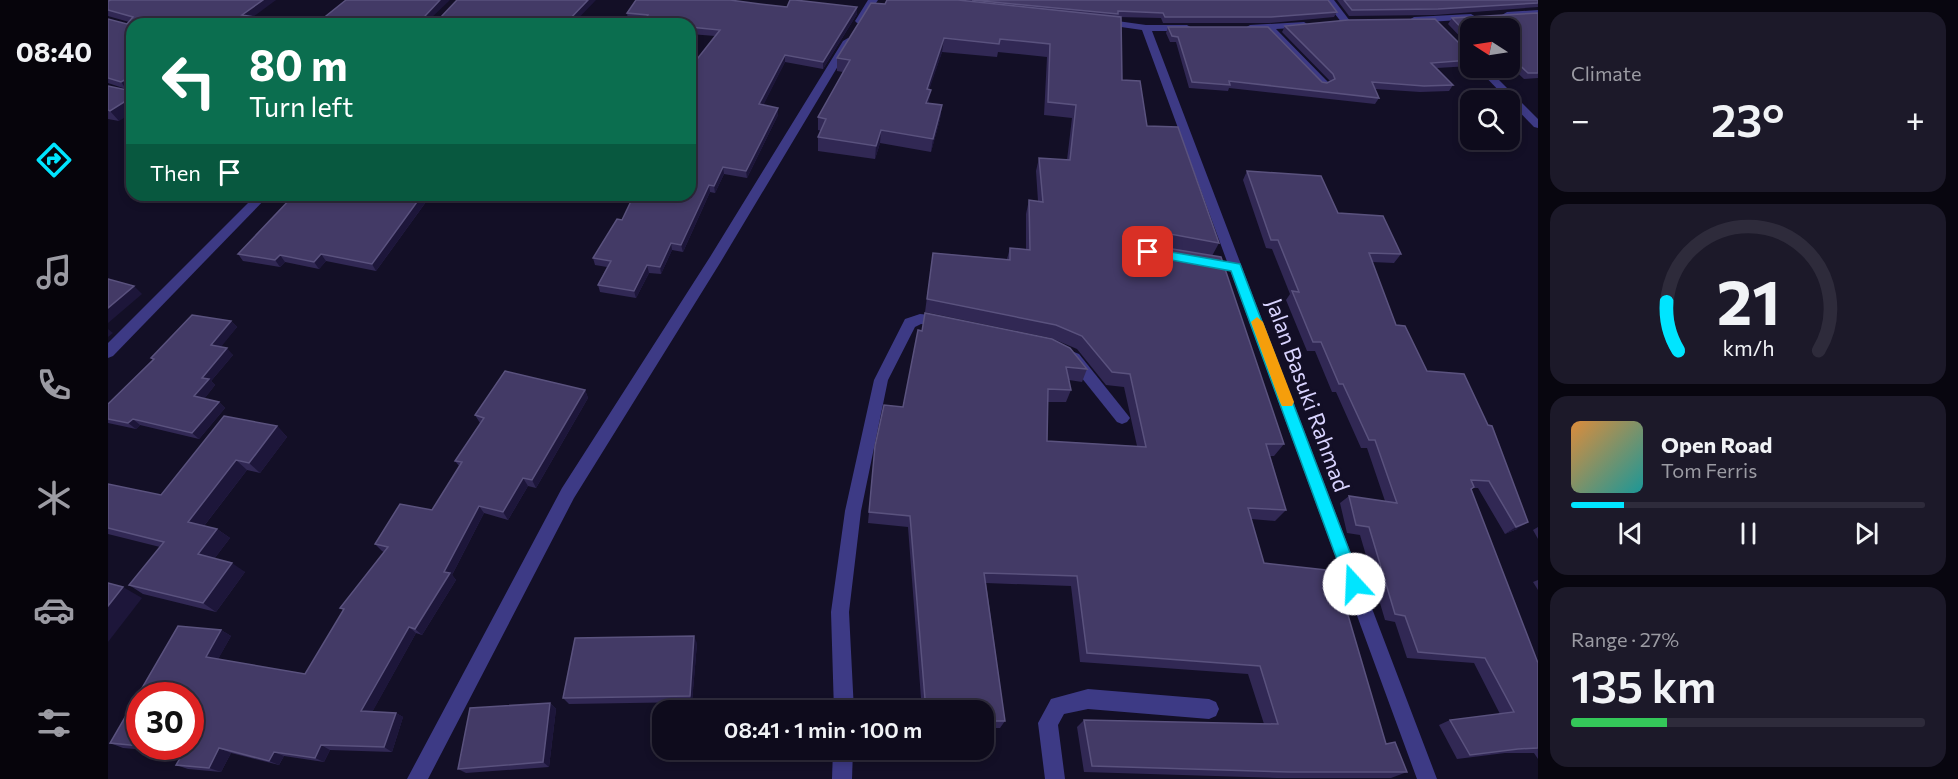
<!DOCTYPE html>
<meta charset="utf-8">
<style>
body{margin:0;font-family:Commissioner,sans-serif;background:#1c1929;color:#f1f3f6;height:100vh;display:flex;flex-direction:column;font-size:22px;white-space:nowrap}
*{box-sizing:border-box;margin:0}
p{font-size:20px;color:#9b9ba3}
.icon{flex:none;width:33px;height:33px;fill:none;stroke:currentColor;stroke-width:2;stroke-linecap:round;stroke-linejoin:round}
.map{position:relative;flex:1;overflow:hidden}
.sheet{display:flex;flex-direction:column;gap:12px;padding:12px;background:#08060f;width:420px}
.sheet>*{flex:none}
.banner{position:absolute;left:18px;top:18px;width:570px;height:183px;border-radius:18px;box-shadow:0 3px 9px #0003,0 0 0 2px #2e2b3b;background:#0b6e4f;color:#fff;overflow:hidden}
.needle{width:39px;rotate:282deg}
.controls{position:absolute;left:1352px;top:18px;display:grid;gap:12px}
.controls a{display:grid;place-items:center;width:60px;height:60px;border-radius:12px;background:#0e0b1c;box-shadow:0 3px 9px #0003,0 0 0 2px #2e2b3b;font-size:30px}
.speed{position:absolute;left:18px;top:682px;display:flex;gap:12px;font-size:30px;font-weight:700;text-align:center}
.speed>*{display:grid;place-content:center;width:78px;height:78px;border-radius:50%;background:#0e0b1c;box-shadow:0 3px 9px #0003,0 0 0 2px #2e2b3b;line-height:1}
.speed .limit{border:9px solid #d22;background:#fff;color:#111}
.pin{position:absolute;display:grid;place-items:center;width:51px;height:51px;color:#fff;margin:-26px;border-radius:12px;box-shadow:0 3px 9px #0006}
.me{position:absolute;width:66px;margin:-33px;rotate:340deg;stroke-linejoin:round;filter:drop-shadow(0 0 4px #0008)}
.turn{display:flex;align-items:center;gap:21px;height:126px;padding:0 24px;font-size:27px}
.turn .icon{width:78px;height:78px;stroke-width:2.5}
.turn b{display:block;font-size:42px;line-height:51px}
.then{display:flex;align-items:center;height:57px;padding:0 24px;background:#0003;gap:12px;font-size:22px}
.big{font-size:45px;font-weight:600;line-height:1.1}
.sheet .widget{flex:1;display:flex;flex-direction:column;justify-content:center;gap:9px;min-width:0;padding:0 21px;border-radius:18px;background:#1c1929}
.sheet .dial{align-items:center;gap:0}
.dial svg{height:156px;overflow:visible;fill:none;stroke:#2e2b3b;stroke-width:7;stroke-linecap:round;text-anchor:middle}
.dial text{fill:#f1f3f6;stroke:none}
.song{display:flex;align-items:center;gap:18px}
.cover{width:72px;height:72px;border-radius:9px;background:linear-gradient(135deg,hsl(30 70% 55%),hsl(180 70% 35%))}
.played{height:6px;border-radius:3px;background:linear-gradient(90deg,#00e5ff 15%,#2e2b3b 15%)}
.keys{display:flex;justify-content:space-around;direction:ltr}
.heat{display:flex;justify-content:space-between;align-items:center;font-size:33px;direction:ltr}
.charge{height:9px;border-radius:4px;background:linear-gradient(90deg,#34c759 27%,#2e2b3b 0)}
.trip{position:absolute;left:544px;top:700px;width:342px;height:60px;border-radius:18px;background:#0e0b1c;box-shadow:0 3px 9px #0003,0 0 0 2px #2e2b3b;font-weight:600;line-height:60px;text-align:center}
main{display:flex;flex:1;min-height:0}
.dock{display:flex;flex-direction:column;width:108px;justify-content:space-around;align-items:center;background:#06040b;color:#9b9ba3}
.dock .icon{width:42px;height:42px}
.dock .on{color:#00e5ff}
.dock b{font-size:27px;color:#f1f3f6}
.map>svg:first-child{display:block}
</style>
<main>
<nav class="dock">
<b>08:40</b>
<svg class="icon on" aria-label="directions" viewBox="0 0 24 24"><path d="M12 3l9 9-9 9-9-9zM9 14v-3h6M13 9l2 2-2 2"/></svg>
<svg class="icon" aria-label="music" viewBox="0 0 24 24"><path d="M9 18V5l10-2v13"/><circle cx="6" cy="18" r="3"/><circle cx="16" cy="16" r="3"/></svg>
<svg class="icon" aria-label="phone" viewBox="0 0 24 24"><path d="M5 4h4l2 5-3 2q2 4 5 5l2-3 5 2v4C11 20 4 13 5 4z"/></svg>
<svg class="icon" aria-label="climate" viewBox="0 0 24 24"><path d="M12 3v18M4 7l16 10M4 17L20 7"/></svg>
<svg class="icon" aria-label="car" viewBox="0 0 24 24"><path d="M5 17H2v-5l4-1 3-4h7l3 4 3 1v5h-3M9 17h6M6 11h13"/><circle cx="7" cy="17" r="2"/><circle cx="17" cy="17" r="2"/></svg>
<svg class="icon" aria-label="filters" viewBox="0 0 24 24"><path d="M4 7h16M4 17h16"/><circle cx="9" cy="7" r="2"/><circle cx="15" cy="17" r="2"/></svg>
</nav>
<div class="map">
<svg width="1430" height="779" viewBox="0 0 1430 779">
<rect width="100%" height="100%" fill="#130f26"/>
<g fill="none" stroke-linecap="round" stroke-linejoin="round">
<!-- minor -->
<g fill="#3d3a85" fill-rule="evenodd">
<path d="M 760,0 L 770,0 L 755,23 L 749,23 L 747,21 Z"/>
<path d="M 1216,0 L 1226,0 L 1242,21 L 1240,23 L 1234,23 Z"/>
<path d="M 1430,10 L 1430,16 L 1399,18 L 1394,15 L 1399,12 Z"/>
<path d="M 1363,14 L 1368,17 L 1366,19 L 1306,23 L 1301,20 L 1306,17 Z"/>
<path d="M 995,19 L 1038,25 L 1079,25 L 1084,28 L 1079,31 L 1044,31 L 1329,779 L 1309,779 L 1034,30 L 992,24 L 990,22 Z"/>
<path d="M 1196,22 L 1201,25 L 1199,27 L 1168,29 L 1220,82 L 1220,86 L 1212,86 L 1158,30 L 1142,31 L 1137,28 L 1142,25 Z"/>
<path d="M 740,38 L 745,41 L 612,263 L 466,498 L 320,779 L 299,779 L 454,488 L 602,257 L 735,41 Z"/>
<path d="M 1369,68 L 1379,68 L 1430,119 L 1430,128 L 1426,127 Z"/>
<path d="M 148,195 L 161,195 L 5,356 L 0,358 L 0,343 Z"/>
<path d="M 812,314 L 834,316 L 841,321 L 834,326 L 813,324 L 807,327 L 780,380 L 753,511 L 741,612 L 746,711 L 726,711 L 723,612 L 737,511 L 766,380 L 797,319 Z"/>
<path d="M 966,352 L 971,354 L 1019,414 L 1022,418 L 1019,422 L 1014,424 L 1009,422 L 961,362 L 959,358 L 961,354 Z"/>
<path d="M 980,689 L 1101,699 L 1108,702 L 1111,709 L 1108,716 L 1101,719 L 980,709 L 956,714 L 950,725 L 957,779 L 937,779 L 930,723 L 943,699 Z"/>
<path d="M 725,750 L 745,750 L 744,779 L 724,779 Z"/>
</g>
</g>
<!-- wall -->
<g fill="#312854" fill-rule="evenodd">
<path d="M 3,0 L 168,0 L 24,24 L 24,86 L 18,89 L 0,83 L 0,19 L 19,24 L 21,22 L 0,16 L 0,1 Z"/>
<path d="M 779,0 L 1220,0 L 1229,12 L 1226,17 L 1161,23 L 1055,23 L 1053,18 L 1009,17 L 1014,80 L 1039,126 L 1111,243 L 1104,256 L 1176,444 L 1166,456 L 1162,456 L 1178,510 L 1167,521 L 1143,519 L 1156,563 L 1278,744 L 1299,772 L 1283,778 L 1169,778 L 976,772 L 969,727 L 976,720 L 1156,724 L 1140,674 L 972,662 L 963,586 L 878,583 L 897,721 L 892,728 L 876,728 L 876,711 L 814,711 L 800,527 L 760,523 L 767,446 L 795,407 L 810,330 L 979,369 L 974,382 L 961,380 L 963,390 L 958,402 L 940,402 L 939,441 L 1029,446 L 1016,387 L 998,385 L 969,349 L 943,338 L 817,312 L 825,253 L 899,259 L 902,248 L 918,249 L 918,214 L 921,200 L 930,201 L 928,171 L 931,158 L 959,160 L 964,118 L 936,115 L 939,57 L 890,52 L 889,57 L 834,52 L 821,89 L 821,103 L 834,105 L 832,119 L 823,152 L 772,143 L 767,159 L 710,151 L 710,137 L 713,131 L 710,130 L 710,117 L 735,72 L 729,71 L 729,58 L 777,4 Z"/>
<path d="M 1229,0 L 1430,0 L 1430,7 L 1327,15 L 1241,16 Z"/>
<path d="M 652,4 L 679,7 L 749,7 L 749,14 L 715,69 L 677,62 L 655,105 L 670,108 L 670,115 L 639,178 L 616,174 L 607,193 L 602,192 L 575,252 L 564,250 L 553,274 L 541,273 L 528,298 L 492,292 L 490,285 L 499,267 L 487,265 L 485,258 L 514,220 L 607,36 L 582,34 L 582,24 L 536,24 L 536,21 L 520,20 L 519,13 Z"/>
<path d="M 1430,13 L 1430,78 L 1416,79 L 1401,65 L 1401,28 L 1362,28 L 1362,47 L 1340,24 L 1344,18 Z"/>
<path d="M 1177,26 L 1361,54 L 1362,54 L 1362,66 L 1329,68 L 1345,85 L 1341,91 L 1312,92 L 1267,89 L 1271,98 L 1267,104 L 1121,88 L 1120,91 L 1081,88 L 1068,42 L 1062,42 L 1058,33 L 1060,27 L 1214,82 L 1219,83 L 1222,81 L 1174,32 Z"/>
<path d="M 0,86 L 11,121 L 0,119 Z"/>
<path d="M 1139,171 L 1230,213 L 1293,254 L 1286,263 L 1264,262 L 1288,325 L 1319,371 L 1409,529 L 1397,534 L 1370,488 L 1365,488 L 1363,490 L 1430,663 L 1430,759 L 1426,753 L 1397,753 L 1349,759 L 1331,725 L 1342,720 L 1392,714 L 1366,663 L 1299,658 L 1287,622 L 1277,620 L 1252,535 L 1239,533 L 1232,503 L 1241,496 L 1277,501 L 1259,448 L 1253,448 L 1228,392 L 1224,392 L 1207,351 L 1199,351 L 1178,300 L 1182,294 L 1164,249 L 1158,248 L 1135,180 Z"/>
<path d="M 186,195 L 323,195 L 268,271 L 218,261 L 211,269 L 177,262 L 172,267 L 135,261 L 130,254 Z"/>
<path d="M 123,321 L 129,327 L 112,347 L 125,355 L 103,381 L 107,385 L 96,399 L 111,402 L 117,408 L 91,439 L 32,425 L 28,429 L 0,423 L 0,404 L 45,360 L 43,358 Z"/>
<path d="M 397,371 L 477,390 L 480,398 L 428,488 L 420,486 L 400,520 L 376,513 L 344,575 L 348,580 L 314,635 L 308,633 L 264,712 L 288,713 L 295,717 L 284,752 L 222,750 L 216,762 L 176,756 L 171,765 L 123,753 L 113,772 L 80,769 L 68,765 L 75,753 L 15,748 L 2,743 L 70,626 L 113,630 L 123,636 L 110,659 L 197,674 L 236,610 L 232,608 L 276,552 L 274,551 L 267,544 L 292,504 L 324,510 L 352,467 L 347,461 L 372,423 L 367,415 ZM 32,696 L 82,696 L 82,747 L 32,747 Z"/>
<path d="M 169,426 L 179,437 L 152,473 L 139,470 L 96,526 L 109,529 L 122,538 L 106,559 L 137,572 L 108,612 L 35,594 L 21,585 L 52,547 L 0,534 L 0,484 L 53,495 Z"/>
<path d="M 1430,527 L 1430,539 L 1425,530 Z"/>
<path d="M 1430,580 L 1430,590 L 1425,582 Z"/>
<path d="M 589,643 L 584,702 L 461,704 L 455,698 Z"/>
<path d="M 442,703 L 448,709 L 441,767 L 358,773 L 350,769 Z"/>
</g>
<!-- shaded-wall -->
<g fill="#1d163a">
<path d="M 155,0 L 168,0 L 138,22 L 134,15 Z"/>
<path d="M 332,0 L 342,0 L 319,22 L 317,19 L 317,16 Z"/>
<path d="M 480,0 L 488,0 L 465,24 L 457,24 Z"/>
<path d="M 749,7 L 749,14 L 715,69 L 715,62 Z"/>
<path d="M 836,38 L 834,52 L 817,102 L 819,89 Z"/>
<path d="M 677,55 L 677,62 L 652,112 L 651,104 Z"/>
<path d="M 24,76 L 24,86 L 18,89 L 13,82 Z"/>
<path d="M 823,90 L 821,103 L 817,116 L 818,103 Z"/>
<path d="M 24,97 L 24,113 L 11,121 L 2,111 Z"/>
<path d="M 834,105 L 832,119 L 823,152 L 825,139 Z"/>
<path d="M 670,108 L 670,115 L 639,178 L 638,171 Z"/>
<path d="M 773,130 L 772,143 L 767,159 L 768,146 Z"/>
<path d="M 615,167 L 616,174 L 607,193 L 606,186 Z"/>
<path d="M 601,185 L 602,192 L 575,252 L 573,245 Z"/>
<path d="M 314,195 L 323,195 L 268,271 L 264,264 Z"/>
<path d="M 1046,231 L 1040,245 L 1037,239 Z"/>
<path d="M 563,243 L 564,250 L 553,274 L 552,267 Z"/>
<path d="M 213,254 L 218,261 L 211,269 L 206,262 Z"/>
<path d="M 172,255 L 177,262 L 172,267 L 167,260 Z"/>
<path d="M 539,265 L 541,273 L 528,298 L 526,291 Z"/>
<path d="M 26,286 L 34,294 L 0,323 L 0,308 Z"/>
<path d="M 123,321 L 129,327 L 109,352 L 103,345 Z"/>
<path d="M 0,329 L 5,333 L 0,337 Z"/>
<path d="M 119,348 L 125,355 L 103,381 L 107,385 L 93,403 L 86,396 L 94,378 Z"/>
<path d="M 477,390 L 480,398 L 428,488 L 424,480 Z"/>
<path d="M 111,402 L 117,408 L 91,439 L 84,433 Z"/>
<path d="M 25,419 L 32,425 L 28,429 L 20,423 Z"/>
<path d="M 169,426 L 179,437 L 152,473 L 141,463 Z"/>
<path d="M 128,460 L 139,470 L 92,531 L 80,522 Z"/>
<path d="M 415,478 L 420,486 L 400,520 L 395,512 Z"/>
<path d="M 371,506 L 376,513 L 344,575 L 348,580 L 314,635 L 307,629 L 336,572 Z"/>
<path d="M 1420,522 L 1409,529 L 1397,534 L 1408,527 Z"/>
<path d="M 109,529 L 122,538 L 103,563 L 90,554 Z"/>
<path d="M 124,563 L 137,572 L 108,612 L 95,603 Z"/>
<path d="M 15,587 L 34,598 L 0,642 L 0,606 Z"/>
<path d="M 301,627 L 308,633 L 262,716 L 253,711 Z"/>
<path d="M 113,630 L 123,636 L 108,663 L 98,657 Z"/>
<path d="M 586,636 L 589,643 L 584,702 L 582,696 Z"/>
<path d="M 442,703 L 448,709 L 441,767 L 435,762 Z"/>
<path d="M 288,713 L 295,717 L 284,752 L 276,747 Z"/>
<path d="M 213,745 L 222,750 L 216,762 L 207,758 Z"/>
<path d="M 111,748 L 123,753 L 113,772 L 101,768 Z"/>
<path d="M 166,752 L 176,756 L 171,765 L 161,761 Z"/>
</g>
<!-- building -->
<g fill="#433a66" stroke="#5a527e" stroke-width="1.5">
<path d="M 3,0 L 155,0 L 134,15 L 187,24 L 24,24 L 24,76 L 13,82 L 0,78 L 0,19 L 19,24 L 25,17 L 0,10 L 0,1 Z"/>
<path d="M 238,0 L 332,0 L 317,16 L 317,19 L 331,19 L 349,0 L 480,0 L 457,24 L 445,24 L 431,22 L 428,24 L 208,24 Z"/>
<path d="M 528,0 L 622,0 L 652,4 L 679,7 L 682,0 L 687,0 L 749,7 L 715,62 L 677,55 L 651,104 L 670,108 L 638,171 L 615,167 L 606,186 L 601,185 L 573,245 L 563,243 L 552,267 L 539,265 L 526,291 L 490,285 L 503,261 L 485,258 L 509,219 L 514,220 L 526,195 L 582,195 L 582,68 L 612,30 L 582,27 L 582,24 L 555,24 L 536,22 L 540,15 L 519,13 Z"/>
<path d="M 779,0 L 850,0 L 1013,17 L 1014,80 L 1032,81 L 1039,126 L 1070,127 L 1111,243 L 1046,231 L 1037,239 L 1046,246 L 1113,257 L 1176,444 L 1158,444 L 1178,510 L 1140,508 L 1156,563 L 1227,571 L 1278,744 L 1287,742 L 1299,772 L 1182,772 L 984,766 L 976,720 L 1170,724 L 1152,666 L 979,653 L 969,576 L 876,573 L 897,721 L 876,721 L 876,711 L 818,711 L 802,516 L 761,512 L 767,446 L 776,405 L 795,407 L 810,330 L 814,331 L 817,313 L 944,339 L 962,348 L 979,369 L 958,367 L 963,390 L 940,389 L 939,441 L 1038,447 L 1022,374 L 1004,372 L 974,336 L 948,325 L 819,299 L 825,253 L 902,260 L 902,248 L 922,250 L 921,200 L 935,202 L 931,158 L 962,160 L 968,105 L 940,102 L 942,44 L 892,39 L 891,44 L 836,38 L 819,89 L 823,90 L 818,103 L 834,105 L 825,139 L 773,130 L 768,146 L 710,137 L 718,119 L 710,117 L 742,60 L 729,58 L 763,3 L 777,4 Z"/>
<path d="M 864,0 L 1220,0 L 1229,12 L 1163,17 L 1057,17 L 1055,13 L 1010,11 L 1010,14 Z"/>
<path d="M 1236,0 L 1430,0 L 1430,3 L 1330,9 L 1244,10 Z"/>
<path d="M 1430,13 L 1430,73 L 1420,73 L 1404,58 L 1401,58 L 1401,28 L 1362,28 L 1362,37 L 1344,18 Z"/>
<path d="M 1327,19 L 1362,54 L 1362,60 L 1323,63 L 1345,85 L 1316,86 L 1264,82 L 1271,98 L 1121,81 L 1122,85 L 1084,82 L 1070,37 L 1064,36 L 1060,27 L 1160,27 L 1214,82 L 1219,83 L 1227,79 L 1225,74 L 1177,26 L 1240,20 Z"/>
<path d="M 0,86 L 24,91 L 24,97 L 2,111 L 0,110 Z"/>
<path d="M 1139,171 L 1213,176 L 1230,213 L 1275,216 L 1293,254 L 1261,253 L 1288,325 L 1297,326 L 1319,371 L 1356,374 L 1380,425 L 1384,426 L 1420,522 L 1408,527 L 1381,481 L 1363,480 L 1366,487 L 1363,489 L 1430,663 L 1430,748 L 1410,749 L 1362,755 L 1342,720 L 1406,712 L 1377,658 L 1310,652 L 1297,616 L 1287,614 L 1261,527 L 1248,525 L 1241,496 L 1289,503 L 1267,440 L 1261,440 L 1235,384 L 1231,384 L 1213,342 L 1205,342 L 1184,291 L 1191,292 L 1170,240 L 1163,240 Z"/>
<path d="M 186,195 L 314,195 L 264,264 L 213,254 L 206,262 L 172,255 L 167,260 L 130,254 Z"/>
<path d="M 0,279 L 26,286 L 0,308 Z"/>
<path d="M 84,315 L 123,321 L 103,345 L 119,348 L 94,378 L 101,379 L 86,396 L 111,402 L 84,433 L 25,419 L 20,423 L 0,419 L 0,404 L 46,359 L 43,358 Z"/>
<path d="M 397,371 L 477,390 L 424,480 L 415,478 L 395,512 L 371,506 L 336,572 L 342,573 L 307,629 L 301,627 L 253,711 L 288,713 L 276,747 L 213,745 L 207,758 L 166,752 L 161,761 L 111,748 L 101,768 L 68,765 L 77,750 L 44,747 L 82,747 L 82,696 L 32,696 L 32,746 L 2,743 L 70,626 L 113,630 L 98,657 L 197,674 L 236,609 L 232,608 L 280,547 L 267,544 L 292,504 L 324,510 L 354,462 L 347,461 L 376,418 L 367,415 Z"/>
<path d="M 116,416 L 169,426 L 141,463 L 128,460 L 80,522 L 109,529 L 90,554 L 124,563 L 95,603 L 21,585 L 56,542 L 0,528 L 0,484 L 53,495 Z"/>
<path d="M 0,583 L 15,587 L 0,606 Z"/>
<path d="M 586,636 L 582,696 L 455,698 L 467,638 Z"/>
<path d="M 442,703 L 435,762 L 350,769 L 362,708 Z"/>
</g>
<!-- route -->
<path fill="#00e5ff" stroke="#0095a6" stroke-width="1.5" d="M 1040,248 L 1132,264 L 1254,584 L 1252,589 L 1246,591 L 1241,589 L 1238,584 L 1123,271 L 1036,255 L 1036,249 Z"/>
<!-- slow -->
<path fill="#f59e0b" d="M 1149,317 L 1155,322 L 1186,402 L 1184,406 L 1174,406 L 1172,402 L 1143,322 Z"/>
<g text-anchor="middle" stroke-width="6" stroke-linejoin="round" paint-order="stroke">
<!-- street labels -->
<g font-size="22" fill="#d9d4ff" stroke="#130f26">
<text transform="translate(1200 395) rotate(70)" y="8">Jalan Basuki Rahmad</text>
</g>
</g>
</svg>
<div class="controls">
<a><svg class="needle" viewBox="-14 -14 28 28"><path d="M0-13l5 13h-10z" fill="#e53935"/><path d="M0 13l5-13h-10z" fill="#9b9ba3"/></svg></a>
<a><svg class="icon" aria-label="search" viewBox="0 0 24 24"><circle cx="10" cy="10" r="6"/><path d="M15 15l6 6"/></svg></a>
</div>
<div class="speed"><div class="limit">30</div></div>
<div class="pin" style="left:1040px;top:252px;background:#d93025"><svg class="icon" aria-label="arrive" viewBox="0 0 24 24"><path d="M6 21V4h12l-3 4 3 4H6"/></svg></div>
<svg class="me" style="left:1246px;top:584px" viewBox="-20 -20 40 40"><circle r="19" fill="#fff"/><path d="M0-13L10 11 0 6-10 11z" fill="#00e5ff"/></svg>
<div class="trip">08:41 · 1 min · 100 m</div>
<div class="banner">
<div class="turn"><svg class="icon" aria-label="left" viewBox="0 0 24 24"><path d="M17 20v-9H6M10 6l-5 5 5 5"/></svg><div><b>80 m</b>Turn left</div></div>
<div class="then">Then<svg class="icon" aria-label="arrive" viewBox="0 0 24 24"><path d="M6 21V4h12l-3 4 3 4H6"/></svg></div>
</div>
</div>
<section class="sheet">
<div class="widget"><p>Climate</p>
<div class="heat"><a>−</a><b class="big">23°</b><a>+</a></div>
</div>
<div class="widget dial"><svg viewBox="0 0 100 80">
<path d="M14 69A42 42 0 1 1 86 69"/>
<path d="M14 69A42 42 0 0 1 8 44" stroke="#00e5ff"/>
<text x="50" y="56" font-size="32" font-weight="700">21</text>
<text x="50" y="72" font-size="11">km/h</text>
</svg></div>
<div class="widget">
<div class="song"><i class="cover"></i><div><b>Open Road</b><p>Tom Ferris</p></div></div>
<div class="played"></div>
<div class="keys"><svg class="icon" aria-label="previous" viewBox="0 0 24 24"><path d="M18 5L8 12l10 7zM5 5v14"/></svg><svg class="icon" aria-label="pause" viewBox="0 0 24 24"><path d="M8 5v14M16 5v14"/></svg><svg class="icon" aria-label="next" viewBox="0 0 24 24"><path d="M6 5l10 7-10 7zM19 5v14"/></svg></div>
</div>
<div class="widget"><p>Range · 27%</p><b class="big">135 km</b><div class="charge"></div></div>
</section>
</main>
